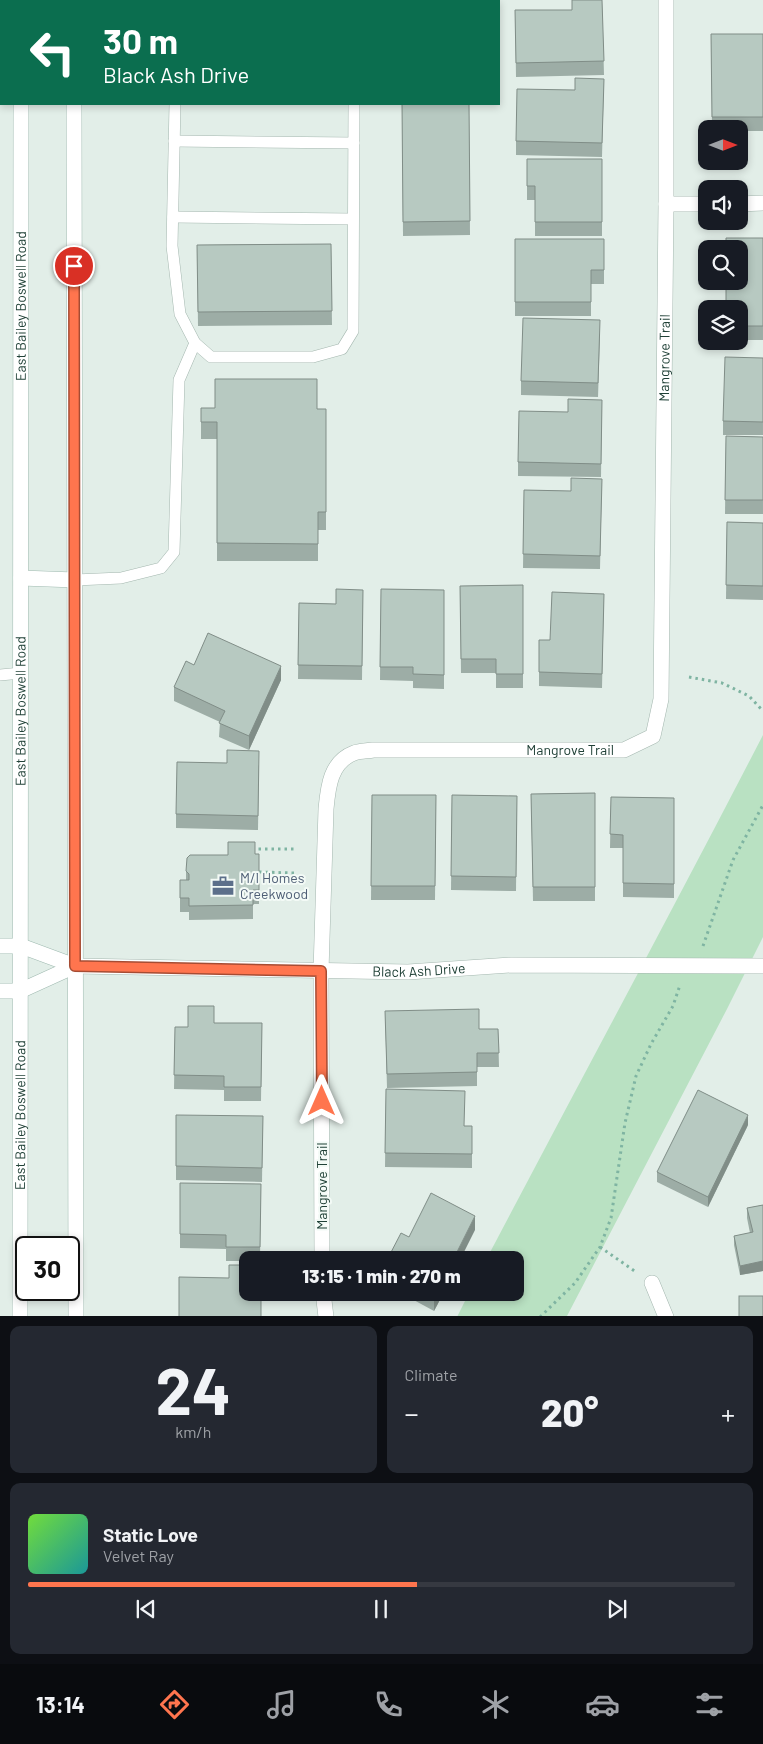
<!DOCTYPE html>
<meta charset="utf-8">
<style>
body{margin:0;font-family:Barlow,sans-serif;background:#242831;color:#f1f3f6;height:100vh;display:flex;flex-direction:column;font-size:19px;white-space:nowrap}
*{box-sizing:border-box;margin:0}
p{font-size:16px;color:#9ea1a6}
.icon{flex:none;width:28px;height:28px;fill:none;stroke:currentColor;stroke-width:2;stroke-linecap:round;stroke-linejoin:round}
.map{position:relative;height:1316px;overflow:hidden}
.sheet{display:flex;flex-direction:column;gap:10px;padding:10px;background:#0d0f14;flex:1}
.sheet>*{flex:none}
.top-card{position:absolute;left:0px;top:0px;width:500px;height:105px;box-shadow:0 2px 8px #0003;background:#0b6e4f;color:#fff;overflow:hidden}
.needle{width:32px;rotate:90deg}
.controls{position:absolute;left:698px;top:120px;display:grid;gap:10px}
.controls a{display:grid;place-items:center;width:50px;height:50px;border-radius:10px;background:#171b24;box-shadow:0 2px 8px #0003;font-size:25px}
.speed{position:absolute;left:15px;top:1236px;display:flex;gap:10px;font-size:25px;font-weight:700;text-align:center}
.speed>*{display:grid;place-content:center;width:65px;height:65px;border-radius:50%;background:#171b24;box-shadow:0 2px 8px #0003;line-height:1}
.speed .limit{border:2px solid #111;border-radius:8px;background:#fff;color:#111}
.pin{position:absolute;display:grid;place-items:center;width:42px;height:42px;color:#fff;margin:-21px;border:2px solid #fff;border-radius:50%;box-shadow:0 1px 5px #0007}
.me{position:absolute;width:55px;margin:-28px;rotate:0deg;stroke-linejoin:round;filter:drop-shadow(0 0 4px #0008)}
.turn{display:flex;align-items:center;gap:18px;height:105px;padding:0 20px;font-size:22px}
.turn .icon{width:65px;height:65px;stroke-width:2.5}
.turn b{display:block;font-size:35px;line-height:42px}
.big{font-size:38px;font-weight:800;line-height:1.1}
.sheet .tile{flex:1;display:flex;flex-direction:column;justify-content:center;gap:8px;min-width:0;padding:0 18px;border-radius:10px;background:#242831}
.sheet .dial{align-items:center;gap:0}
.dial b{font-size:65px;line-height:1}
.song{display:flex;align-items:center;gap:15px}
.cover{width:60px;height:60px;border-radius:8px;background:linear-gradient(135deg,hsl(100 70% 55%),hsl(180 70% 35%))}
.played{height:5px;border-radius:2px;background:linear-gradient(90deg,#ff754e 55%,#363941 55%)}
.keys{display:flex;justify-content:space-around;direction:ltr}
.heat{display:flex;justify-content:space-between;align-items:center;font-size:28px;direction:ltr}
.sheet .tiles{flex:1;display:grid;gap:10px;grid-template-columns:1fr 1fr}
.tile:last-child{grid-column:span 2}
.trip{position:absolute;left:239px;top:1251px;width:285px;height:50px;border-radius:10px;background:#171b24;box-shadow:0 2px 8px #0003;font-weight:800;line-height:50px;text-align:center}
.tabs{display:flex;height:80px;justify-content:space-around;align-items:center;background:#090b0e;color:#9ea1a6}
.tabs .icon{width:35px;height:35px}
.tabs .active{color:#ff754e}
.tabs b{font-size:22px;color:#f1f3f6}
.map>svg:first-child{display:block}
</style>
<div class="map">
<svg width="763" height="1317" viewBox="0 0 763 1317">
<rect width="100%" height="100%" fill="#e2eee8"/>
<!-- green -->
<path fill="#b9e1c2" d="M 763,735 L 763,937 L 727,1009 L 567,1316 L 457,1317 L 469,1293 L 515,1292 L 515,1260 L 486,1260 C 578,1085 672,911 763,735 Z"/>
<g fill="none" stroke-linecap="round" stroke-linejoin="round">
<!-- service casing -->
<g stroke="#a4b7af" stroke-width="12">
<g id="service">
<path d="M 174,0 L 174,1"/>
<path d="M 356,1 L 356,0"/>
<path d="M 175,104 L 172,246 L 180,314 L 195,343 L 211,357 L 313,357 L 342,349 L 353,331 L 354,104"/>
<path d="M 174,141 L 354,143"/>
<path d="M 173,217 L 353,219"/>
<path d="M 75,580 L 121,578 L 161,568 L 174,552 L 179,380 L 195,343"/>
<path d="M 0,675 L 21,673"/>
</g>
</g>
<!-- minor casing -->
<g stroke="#a4b7af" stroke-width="16">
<g id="minor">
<path d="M 666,204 L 706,204"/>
<path d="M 739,204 L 763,203"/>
<path id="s1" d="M 75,966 L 408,972 L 511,965 L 763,966"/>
<path id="s2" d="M 322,1260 L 321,971 L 326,809 C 328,788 330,762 354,753 C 359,751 367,751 373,750 L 624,750 L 653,736 L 661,699 L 666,204 L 666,0"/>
<path d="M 652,1283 L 666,1317"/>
<path d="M 323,1292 L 326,1317"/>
</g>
</g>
<!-- secondary casing -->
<g stroke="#9fbab0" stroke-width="16">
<g id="secondary">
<path d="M 21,0 L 21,1"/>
<path d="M 74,0 L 74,1"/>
<path d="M 74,104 L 76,1317"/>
<path d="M 21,578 L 75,580"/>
<path d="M 0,946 L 21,946 L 75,966"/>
<path d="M 0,991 L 20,991 L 75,966"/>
<path id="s3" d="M 20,1317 L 21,104"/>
</g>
</g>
<!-- path -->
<g stroke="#7fb4a2" stroke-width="3" stroke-dasharray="2.5 4" stroke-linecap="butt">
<path d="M 689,677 L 722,683 L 749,696 L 763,711"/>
<path d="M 252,849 L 294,849"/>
<path d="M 259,872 L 294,873"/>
<path d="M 703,946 L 733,860 L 763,805"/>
<path d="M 600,1247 L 636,1272"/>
<path d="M 540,1317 L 575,1283 L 600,1247 L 611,1218 L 625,1123 L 636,1076 L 651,1044 L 673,1006 L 680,985"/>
</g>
<!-- service -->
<use href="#service" stroke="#fff" stroke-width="11"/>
<!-- minor -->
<use href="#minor" stroke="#fff" stroke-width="15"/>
<!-- secondary -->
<use href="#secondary" stroke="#fff" stroke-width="15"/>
</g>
<!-- wall -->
<g fill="#9dada6">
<path d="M 572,0 L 602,0 L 604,75 L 516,77 L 515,10 L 572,10 Z"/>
<path d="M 711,34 L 763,34 L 763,131 L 739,131 L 739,129 L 712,129 Z"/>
<path d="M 604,79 L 602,157 L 516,155 L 516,141 L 575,90 Z"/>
<path d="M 402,104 L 469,104 L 470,235 L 403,236 Z"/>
<path d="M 527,159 L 602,159 L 602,236 L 535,236 L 535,200 L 527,200 Z"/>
<path d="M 763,238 L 763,340 L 739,340 L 739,309 Z"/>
<path d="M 515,239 L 604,239 L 604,284 L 591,284 L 591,316 L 515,316 Z"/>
<path d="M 331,244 L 332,325 L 198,326 L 197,245 Z"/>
<path d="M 600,334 L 598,397 L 521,395 L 521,381 Z"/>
<path d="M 763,358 L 763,435 L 723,435 L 723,421 Z"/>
<path d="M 602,400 L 601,477 L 518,476 L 518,462 L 568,412 Z"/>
<path d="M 201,408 L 326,409 L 326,530 L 318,530 L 318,561 L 217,561 L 217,439 L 201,439 Z"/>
<path d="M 726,436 L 763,437 L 763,514 L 725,514 Z"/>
<path d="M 602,479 L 600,569 L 523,568 L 524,490 L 571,491 Z"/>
<path d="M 727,522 L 763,523 L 763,600 L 726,599 Z"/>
<path d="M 523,585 L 523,688 L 496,688 L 496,673 L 461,673 L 460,586 Z"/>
<path d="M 381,589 L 444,590 L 444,689 L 413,688 L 413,681 L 380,680 Z"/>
<path d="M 363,590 L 362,680 L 298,679 L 299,603 L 336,604 Z"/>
<path d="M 604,594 L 602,688 L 539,686 L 539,640 L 550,640 Z"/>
<path d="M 194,665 L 281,680 L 249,750 L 219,737 L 220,722 L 174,701 L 174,687 Z"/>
<path d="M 259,765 L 258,830 L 176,828 L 176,814 Z"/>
<path d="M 595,793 L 595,901 L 533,901 L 531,794 Z"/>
<path d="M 372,795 L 436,795 L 435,900 L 371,900 Z"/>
<path d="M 452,795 L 517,796 L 516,891 L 451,890 Z"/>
<path d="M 611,797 L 674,798 L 674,898 L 623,897 L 623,848 L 610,848 Z"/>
<path d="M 259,854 L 259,904 L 253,904 L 253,919 L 189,920 L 189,912 L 180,912 L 180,880 L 186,880 L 186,871 L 228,855 Z"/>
<path d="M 385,1011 L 479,1029 L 498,1029 L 499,1067 L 477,1067 L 477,1086 L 387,1088 Z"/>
<path d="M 214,1023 L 262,1023 L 261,1101 L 224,1101 L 224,1090 L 174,1089 L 175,1027 L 188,1027 Z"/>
<path d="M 386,1089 L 465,1126 L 472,1126 L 472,1168 L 385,1167 Z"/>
<path d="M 263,1116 L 262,1182 L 176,1180 L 176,1166 Z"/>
<path d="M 748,1125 L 708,1207 L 657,1182 L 657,1172 Z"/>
<path d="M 180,1183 L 261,1184 L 260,1260 L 248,1260 L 248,1261 L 226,1261 L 226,1249 L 180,1248 Z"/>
<path d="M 763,1205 L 763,1271 L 740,1275 L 734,1245 L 734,1236 L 750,1233 L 747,1218 L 747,1208 Z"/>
<path d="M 399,1292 L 444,1292 L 434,1311 Z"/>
</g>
<!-- shaded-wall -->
<g fill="#808d87">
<path d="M 281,666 L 281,680 L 249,750 L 249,736 Z"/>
<path d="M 748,1115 L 748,1125 L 708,1207 L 708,1197 Z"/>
<path d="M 475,1216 L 475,1230 L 460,1260 L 453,1260 Z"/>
<path d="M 763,1261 L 763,1271 L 740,1275 L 740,1266 Z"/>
<path d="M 436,1292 L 444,1292 L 434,1311 L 434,1297 Z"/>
</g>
<!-- building -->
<g fill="#b7c9c1" stroke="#808d87">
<rect x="403" y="0" width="67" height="1"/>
<path d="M 572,0 L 602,0 L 604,61 L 516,63 L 515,10 L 572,10 Z"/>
<path d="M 711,34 L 763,34 L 763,117 L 712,117 Z"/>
<path d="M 575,78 L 604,79 L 602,143 L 516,141 L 517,89 L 575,90 Z"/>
<path d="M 402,104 L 469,104 L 470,221 L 403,222 Z"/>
<path d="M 527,159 L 602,159 L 602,222 L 535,222 L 535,186 L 527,186 Z"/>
<path d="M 726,238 L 763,238 L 763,326 L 739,326 L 739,309 L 726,309 L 726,281 L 739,281 L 739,249 L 726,249 Z"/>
<path d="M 515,239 L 604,239 L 604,270 L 591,270 L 591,302 L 515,302 Z"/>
<path d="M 331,244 L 332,311 L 198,312 L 197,245 Z"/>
<path d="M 523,318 L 600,320 L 598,383 L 521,381 Z"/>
<path d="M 725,357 L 763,358 L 763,422 L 723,421 Z"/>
<path d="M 215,379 L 317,379 L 317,409 L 326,409 L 326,512 L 318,512 L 318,544 L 217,543 L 217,422 L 201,422 L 201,408 L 215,408 Z"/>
<path d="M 568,399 L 602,400 L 601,464 L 518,462 L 519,411 L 568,412 Z"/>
<path d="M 726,436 L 763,437 L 763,500 L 725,500 Z"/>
<path d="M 571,478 L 602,479 L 600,556 L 523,554 L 524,490 L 571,491 Z"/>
<path d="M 727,522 L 763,523 L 763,586 L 726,585 Z"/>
<path d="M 523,585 L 523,674 L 496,674 L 496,659 L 461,659 L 460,586 Z"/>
<path d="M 336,589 L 363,590 L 362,666 L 298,665 L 299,603 L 336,604 Z"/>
<path d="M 381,589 L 444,590 L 444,675 L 413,674 L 413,667 L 380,667 Z"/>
<path d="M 552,592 L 604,594 L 602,674 L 539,672 L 539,640 L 550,640 Z"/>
<path d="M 208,633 L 281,666 L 249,736 L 219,723 L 225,711 L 174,687 L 186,661 L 194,665 Z"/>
<path d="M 227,750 L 259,751 L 258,816 L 176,814 L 177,762 L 227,763 Z"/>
<path d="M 595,793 L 595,887 L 533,887 L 531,794 Z"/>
<path d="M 372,795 L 436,795 L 435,886 L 371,886 Z"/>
<path d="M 452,795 L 517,796 L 516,877 L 451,876 Z"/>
<path d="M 611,797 L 674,798 L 674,884 L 623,883 L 623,835 L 610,834 Z"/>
<path d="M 228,842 L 255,842 L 255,854 L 259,854 L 259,890 L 253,890 L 253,905 L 189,906 L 189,898 L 180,898 L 180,880 L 189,880 L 189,874 L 186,871 L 187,858 L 190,855 L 228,855 Z"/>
<path d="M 188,1006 L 214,1006 L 214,1023 L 262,1023 L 261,1087 L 224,1087 L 224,1076 L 174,1075 L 175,1027 L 188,1027 Z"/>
<path d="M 479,1009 L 479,1029 L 498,1029 L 499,1053 L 477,1053 L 477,1072 L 387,1074 L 385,1011 Z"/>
<path d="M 386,1089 L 465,1091 L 464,1126 L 472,1126 L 472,1154 L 385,1153 Z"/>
<path d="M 698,1090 L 748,1115 L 708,1197 L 657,1172 Z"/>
<path d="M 176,1115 L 263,1116 L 262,1168 L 176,1166 Z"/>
<path d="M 180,1183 L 261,1184 L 260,1247 L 226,1247 L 226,1235 L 180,1234 Z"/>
<path d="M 431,1193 L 475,1216 L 453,1260 L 387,1260 L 401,1233 L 409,1237 Z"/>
<path d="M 763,1205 L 763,1261 L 740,1266 L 734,1236 L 753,1232 L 747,1208 Z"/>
<path d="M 229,1265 L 248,1265 L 248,1292 L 261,1292 L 261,1317 L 179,1317 L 179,1277 L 229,1278 Z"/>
<path d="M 426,1292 L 436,1292 L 434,1297 Z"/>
<rect x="739" y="1296" width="24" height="21"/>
</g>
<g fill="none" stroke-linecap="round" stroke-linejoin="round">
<!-- route casing -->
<g stroke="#a64c33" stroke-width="12">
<path id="route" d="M 74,266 L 75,966 L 321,971 L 322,1101"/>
</g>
<!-- route -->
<use href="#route" stroke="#ff754e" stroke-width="9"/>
</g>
<!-- icons -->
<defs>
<g id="office-bare" transform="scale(1.725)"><path d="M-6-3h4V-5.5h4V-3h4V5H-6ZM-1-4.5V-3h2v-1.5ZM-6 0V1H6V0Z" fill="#5c6f8a" stroke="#f3faf6" stroke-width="2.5" paint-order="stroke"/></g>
</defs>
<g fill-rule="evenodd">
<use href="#office-bare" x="223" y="886"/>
</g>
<g text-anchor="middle" stroke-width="4" stroke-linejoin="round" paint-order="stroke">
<!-- street labels -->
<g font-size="14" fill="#204137" stroke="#f3faf6">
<text dy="5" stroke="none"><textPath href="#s3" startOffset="1011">East Bailey Boswell Road</textPath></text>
<text dy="5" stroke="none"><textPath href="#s2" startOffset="1199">Mangrove Trail</textPath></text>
<text dy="5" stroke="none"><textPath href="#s3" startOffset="606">East Bailey Boswell Road</textPath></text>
<text dy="5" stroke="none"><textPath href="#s2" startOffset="734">Mangrove Trail</textPath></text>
<text dy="5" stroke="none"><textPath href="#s1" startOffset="344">Black Ash Drive</textPath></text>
<text dy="5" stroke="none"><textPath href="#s3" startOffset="202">East Bailey Boswell Road</textPath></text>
<text transform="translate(322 1186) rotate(-90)" y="5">Mangrove Trail</text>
</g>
<!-- service labels -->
<g font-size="14" fill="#4e5e75" stroke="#f3faf6" text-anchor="start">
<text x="240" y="883">M/I Homes<tspan x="240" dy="16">Creekwood</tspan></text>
</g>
</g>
</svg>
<div class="controls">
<a><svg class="needle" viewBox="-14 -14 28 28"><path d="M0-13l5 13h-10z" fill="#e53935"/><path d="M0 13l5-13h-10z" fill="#9ea1a6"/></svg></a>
<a><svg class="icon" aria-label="sound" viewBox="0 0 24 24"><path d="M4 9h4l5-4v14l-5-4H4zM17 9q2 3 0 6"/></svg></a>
<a><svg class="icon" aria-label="search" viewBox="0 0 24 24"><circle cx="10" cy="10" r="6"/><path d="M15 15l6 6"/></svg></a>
<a><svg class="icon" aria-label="layers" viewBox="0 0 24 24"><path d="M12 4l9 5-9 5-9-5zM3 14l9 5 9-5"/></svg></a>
</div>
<div class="speed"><div class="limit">30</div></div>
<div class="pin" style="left:74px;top:266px;background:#d93025"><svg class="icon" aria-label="arrive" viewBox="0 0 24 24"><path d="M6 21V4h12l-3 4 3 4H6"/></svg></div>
<svg class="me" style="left:322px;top:1101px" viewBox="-20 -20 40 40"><path d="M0-17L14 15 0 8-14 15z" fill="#ff754e" stroke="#fff" stroke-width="4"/></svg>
<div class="trip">13:15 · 1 min · 270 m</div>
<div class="top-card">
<div class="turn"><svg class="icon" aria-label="left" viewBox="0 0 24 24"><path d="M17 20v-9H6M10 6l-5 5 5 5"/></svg><div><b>30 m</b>Black Ash Drive</div></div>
</div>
</div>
<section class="sheet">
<div class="tiles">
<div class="tile dial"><b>24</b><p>km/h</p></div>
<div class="tile"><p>Climate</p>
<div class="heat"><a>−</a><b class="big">20°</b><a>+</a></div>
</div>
<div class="tile">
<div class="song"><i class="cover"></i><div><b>Static Love</b><p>Velvet Ray</p></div></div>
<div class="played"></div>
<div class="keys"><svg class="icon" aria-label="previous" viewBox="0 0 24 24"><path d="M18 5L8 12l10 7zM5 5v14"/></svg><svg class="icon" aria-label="pause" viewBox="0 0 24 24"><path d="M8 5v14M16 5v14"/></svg><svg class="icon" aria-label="next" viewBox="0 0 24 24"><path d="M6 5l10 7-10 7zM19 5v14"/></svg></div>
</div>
</div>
</section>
<nav class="tabs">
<b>13:14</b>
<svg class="icon active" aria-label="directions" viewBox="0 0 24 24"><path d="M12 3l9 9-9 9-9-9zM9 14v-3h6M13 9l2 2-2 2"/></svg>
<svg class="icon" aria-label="music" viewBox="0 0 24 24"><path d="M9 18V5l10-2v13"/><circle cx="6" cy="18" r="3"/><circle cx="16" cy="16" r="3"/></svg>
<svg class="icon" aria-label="phone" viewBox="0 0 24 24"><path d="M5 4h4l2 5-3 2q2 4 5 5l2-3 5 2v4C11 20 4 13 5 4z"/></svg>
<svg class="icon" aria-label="climate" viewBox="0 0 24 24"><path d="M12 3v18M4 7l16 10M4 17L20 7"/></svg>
<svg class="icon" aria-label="car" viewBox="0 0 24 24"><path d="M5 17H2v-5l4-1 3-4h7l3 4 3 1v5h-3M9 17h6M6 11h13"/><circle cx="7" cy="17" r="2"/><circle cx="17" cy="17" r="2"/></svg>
<svg class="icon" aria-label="filters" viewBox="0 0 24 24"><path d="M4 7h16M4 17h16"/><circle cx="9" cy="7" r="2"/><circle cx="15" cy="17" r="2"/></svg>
</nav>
